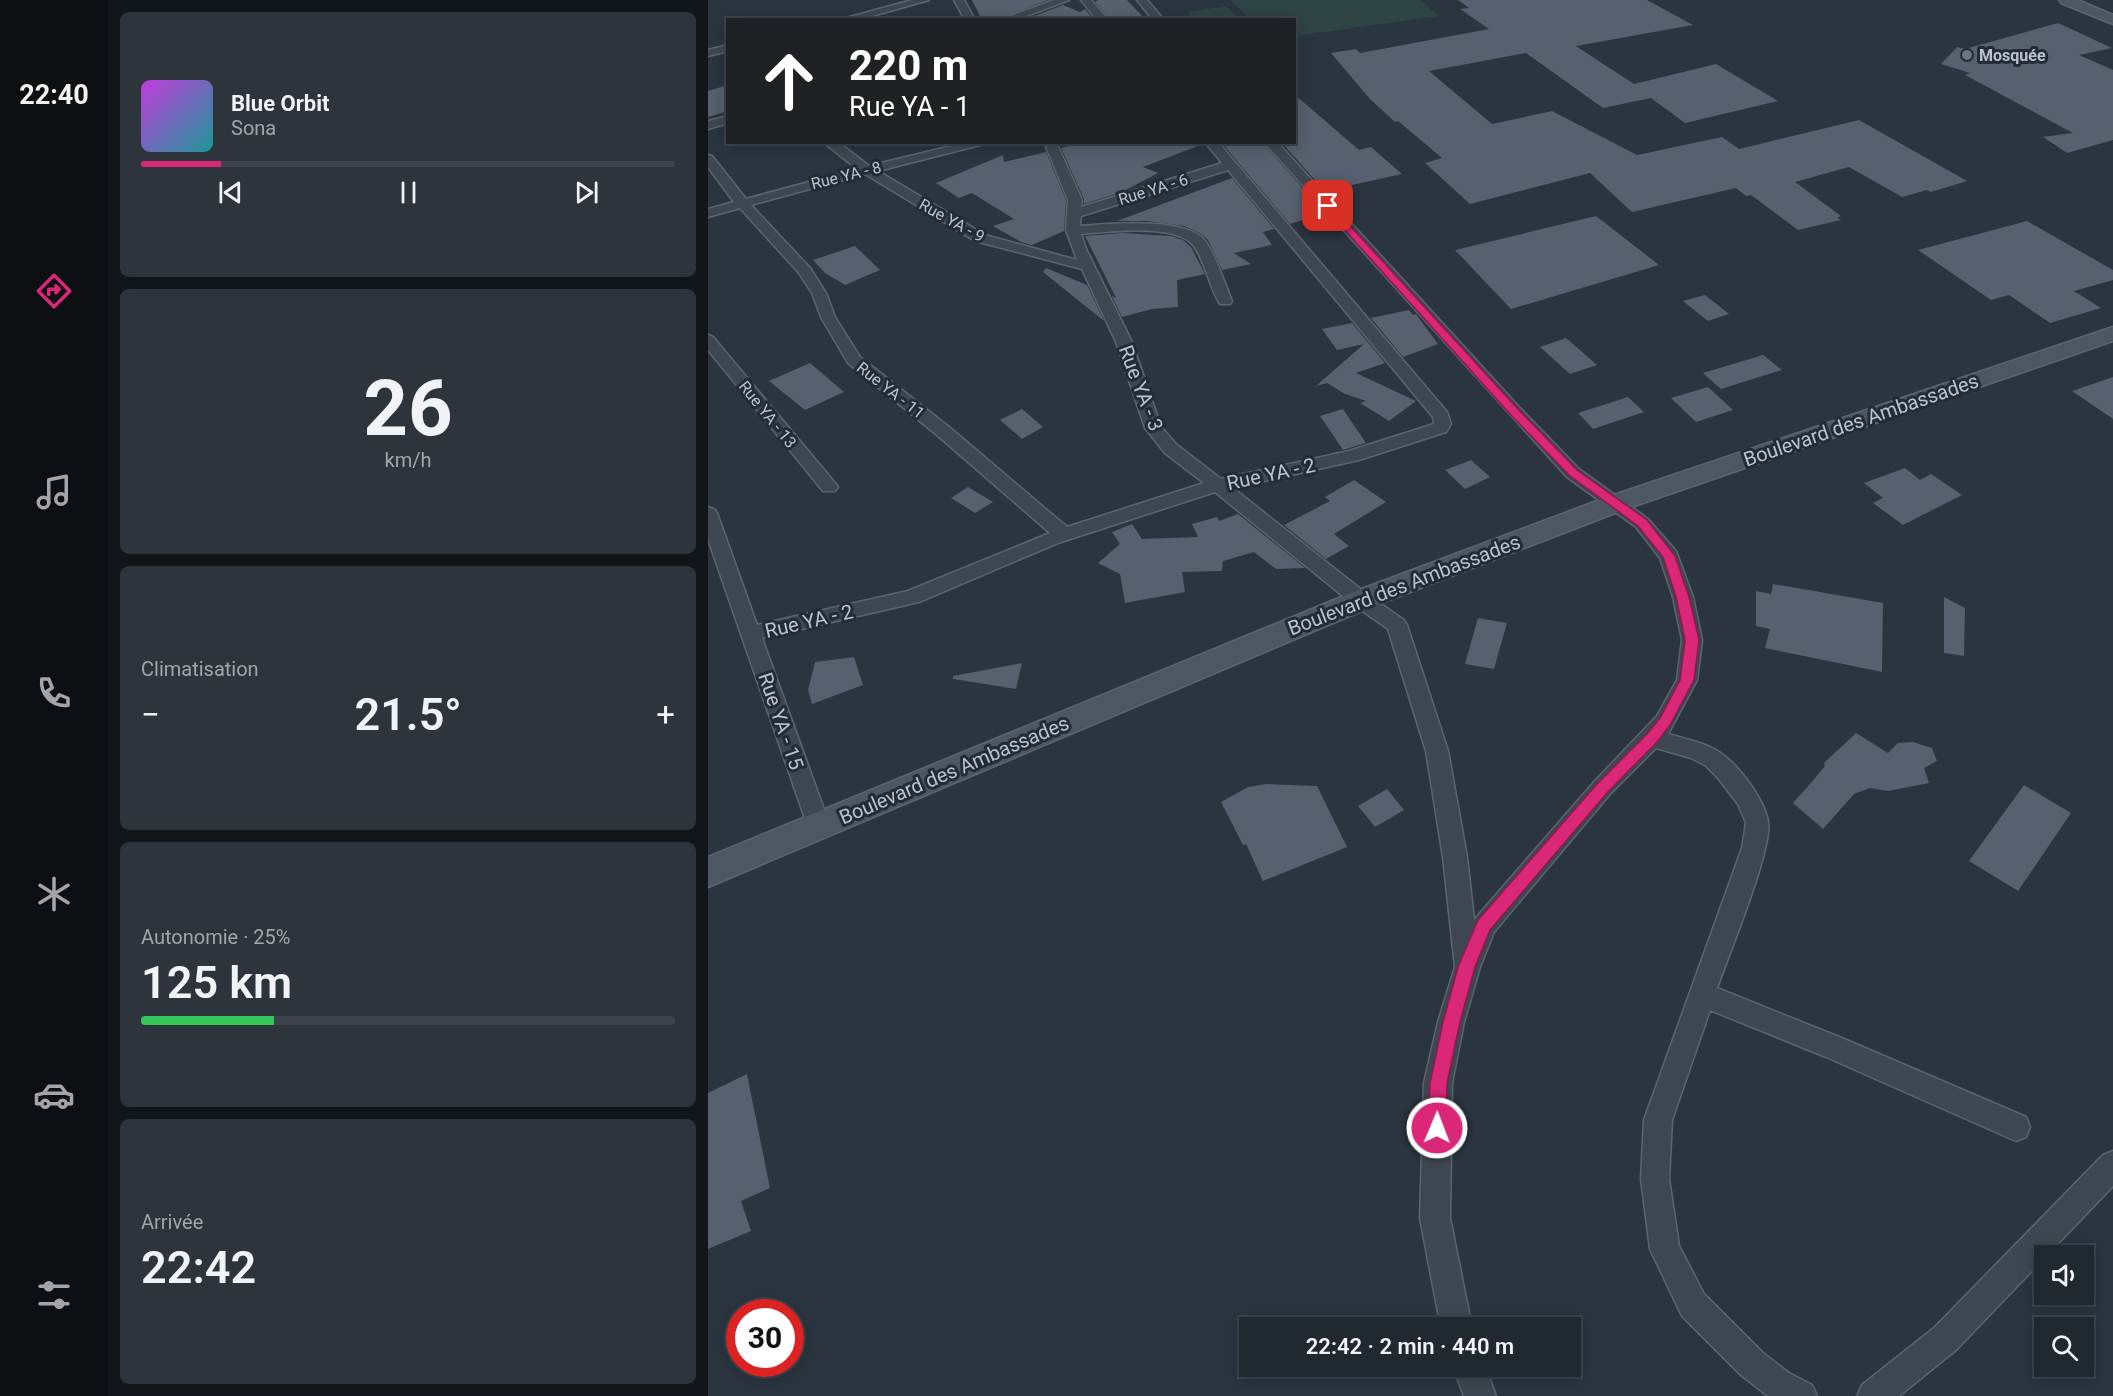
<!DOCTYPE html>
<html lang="fr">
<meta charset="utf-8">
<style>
body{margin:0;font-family:Roboto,sans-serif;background:#2d343c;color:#f1f3f6;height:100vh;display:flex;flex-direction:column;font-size:22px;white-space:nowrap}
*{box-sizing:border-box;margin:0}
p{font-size:20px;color:#a2a6ab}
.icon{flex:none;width:33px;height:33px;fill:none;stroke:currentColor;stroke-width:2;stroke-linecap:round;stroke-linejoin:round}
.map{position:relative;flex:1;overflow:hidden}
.side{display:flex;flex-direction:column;gap:12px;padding:12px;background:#12161a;width:600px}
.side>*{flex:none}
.banner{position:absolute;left:18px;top:18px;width:570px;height:126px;border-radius:0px;box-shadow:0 3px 15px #0003,0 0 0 2px #3d444c;background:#202124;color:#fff;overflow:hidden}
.fabs{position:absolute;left:1326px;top:1245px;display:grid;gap:12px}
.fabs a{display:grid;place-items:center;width:60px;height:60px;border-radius:0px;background:#202830;box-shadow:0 3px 15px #0003,0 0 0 2px #3d444c;font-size:30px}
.speed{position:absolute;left:18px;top:1299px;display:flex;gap:12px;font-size:30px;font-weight:700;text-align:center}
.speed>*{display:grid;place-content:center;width:78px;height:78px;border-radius:50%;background:#202830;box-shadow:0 3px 15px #0003,0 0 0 2px #3d444c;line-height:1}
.speed .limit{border:9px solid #d22;background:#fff;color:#111}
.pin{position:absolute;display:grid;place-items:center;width:51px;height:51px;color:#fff;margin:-26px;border-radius:12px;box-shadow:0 3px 9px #0006}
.me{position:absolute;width:66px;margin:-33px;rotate:1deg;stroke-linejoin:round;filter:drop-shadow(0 0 4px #0008)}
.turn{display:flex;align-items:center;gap:21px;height:126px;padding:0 24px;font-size:27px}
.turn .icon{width:78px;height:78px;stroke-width:2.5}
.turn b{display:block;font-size:42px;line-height:51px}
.big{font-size:45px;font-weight:600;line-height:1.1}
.side .card{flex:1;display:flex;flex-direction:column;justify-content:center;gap:9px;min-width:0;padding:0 21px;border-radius:9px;background:#2d343c}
.side .dial{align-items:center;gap:0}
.dial b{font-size:78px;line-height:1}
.song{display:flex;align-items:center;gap:18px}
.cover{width:72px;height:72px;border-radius:9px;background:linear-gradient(135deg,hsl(290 70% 55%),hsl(180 70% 35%))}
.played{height:6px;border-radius:3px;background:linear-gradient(90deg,#db2777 15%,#3d444c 15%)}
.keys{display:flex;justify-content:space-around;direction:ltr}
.heat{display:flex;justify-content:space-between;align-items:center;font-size:33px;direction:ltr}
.charge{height:9px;border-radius:4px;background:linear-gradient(90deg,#34c759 25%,#3d444c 0)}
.trip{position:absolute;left:531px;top:1317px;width:342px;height:60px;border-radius:0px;background:#202830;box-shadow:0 3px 15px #0003,0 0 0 2px #3d444c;font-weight:600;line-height:60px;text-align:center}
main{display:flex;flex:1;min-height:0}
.dock{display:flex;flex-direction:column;width:108px;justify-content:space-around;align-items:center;background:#0d1013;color:#a2a6ab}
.dock .icon{width:42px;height:42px}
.dock .current{color:#db2777}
.dock b{font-size:27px;color:#f1f3f6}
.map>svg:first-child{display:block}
</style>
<main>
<nav class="dock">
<b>22:40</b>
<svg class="icon current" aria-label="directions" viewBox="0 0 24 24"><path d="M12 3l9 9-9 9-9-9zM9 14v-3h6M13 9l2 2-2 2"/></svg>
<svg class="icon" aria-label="music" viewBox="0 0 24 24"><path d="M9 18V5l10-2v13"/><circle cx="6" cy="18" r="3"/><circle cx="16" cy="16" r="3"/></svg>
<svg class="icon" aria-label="phone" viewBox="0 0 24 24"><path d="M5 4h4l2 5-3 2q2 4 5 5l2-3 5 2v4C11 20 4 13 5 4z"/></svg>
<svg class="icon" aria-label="climate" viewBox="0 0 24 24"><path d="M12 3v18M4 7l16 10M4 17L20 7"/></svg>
<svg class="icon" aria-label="car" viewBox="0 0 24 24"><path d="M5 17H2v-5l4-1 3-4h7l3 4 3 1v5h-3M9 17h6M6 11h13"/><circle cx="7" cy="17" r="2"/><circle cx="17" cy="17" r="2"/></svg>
<svg class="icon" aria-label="filters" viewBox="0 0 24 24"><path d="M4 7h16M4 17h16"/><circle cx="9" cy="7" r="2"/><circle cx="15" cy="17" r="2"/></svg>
</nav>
<section class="side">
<div class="card">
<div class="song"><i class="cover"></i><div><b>Blue Orbit</b><p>Sona</p></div></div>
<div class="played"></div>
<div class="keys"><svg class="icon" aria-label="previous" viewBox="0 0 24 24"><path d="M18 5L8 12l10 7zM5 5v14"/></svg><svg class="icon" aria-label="pause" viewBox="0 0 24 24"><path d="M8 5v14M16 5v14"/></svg><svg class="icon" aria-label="next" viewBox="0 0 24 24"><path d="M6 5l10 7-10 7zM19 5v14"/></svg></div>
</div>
<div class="card dial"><b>26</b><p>km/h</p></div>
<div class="card"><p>Climatisation</p>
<div class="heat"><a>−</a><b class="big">21.5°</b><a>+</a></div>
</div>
<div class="card"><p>Autonomie · 25%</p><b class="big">125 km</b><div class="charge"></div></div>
<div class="card"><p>Arrivée</p><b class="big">22:42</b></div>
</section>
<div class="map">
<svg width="1405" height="1396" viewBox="0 0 1405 1396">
<rect width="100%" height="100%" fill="#2a3540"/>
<!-- green -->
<g fill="#2f4444">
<path d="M 522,0 L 712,0 L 731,16 L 587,36 L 586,20 L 543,19 Z"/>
<path d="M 518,6 L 531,19 L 486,19 L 479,12 Z"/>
</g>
<!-- building -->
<g fill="#56606e">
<path d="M 264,0 L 340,0 L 290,20 L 274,20 Z"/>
<path d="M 390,0 L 419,0 L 438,20 L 402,20 L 387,2 Z"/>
<path d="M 750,0 L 939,0 L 985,25 L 868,46 L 926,84 L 1008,64 L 1070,101 L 977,123 L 943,98 L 895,108 L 818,53 L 721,71 L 784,124 L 844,111 L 929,155 L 1014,137 L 1031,149 L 1151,120 L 1259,181 L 1223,192 L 1219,190 L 1194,197 L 1141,167 L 1087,182 L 1133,216 L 1129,218 L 1133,220 L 1090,230 L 1043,195 L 1038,196 L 1028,188 L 924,212 L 882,173 L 762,204 L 717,163 L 734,158 L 690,121 L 687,122 L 662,99 L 623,53 L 648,49 L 652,53 L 781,29 L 752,9 L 761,8 Z"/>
<path d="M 355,5 L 372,12 L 377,9 L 386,20 L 316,20 Z"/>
<path d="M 1350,23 L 1404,48 L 1371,55 L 1405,70 L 1405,140 L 1359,153 L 1335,137 L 1365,133 L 1257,75 L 1262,73 L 1233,64 L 1249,47 L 1257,49 Z"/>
<path d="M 20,85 L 20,111 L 0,117 L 0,91 Z"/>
<path d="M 586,94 L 651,150 L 663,147 L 694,174 L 617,191 L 573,142 L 586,142 Z"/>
<path d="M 377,142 L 495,142 L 495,144 L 435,167 L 450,173 L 414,192 L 376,204 L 376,199 L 353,148 Z"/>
<path d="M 513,142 L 554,142 L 617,213 L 582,224 Z"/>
<path d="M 338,152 L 358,200 L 356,231 L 324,245 L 313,242 L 285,226 L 306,219 L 264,193 L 251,198 L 228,183 L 295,155 L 296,162 Z"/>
<path d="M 524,178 L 566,229 L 555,232 L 564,245 L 526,253 L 543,264 L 514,270 L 500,240 L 490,232 L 476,226 L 439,221 L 409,221 Z"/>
<path d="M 888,216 L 951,265 L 803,309 L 747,250 Z"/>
<path d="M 1319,221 L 1405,270 L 1405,280 L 1366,291 L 1393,308 L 1342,323 L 1301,295 L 1283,300 L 1210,250 Z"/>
<path d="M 415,233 L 463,236 L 475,240 L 483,247 L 497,274 L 469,280 L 470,307 L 444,309 L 414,317 L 404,296 L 408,298 L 377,236 Z"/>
<path d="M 147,246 L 172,270 L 137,285 L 117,273 L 105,260 Z"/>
<path d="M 338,268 L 379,285 L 396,321 L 335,272 Z"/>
<path d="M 997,295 L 1021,314 L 1000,321 L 975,301 Z"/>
<path d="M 701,310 L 705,315 L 708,314 L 730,344 L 695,357 L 663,318 Z"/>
<path d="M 644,323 L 677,363 L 648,373 L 708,401 L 681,421 L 652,403 L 658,401 L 637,394 L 619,383 L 608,386 L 656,344 L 629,350 L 614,329 Z"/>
<path d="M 858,338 L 889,365 L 862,374 L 832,347 Z"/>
<path d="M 1055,355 L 1074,370 L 1013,389 L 995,373 Z"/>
<path d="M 102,363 L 136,392 L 97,410 L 61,381 Z"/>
<path d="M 1405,377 L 1405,419 L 1364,391 Z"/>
<path d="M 1000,387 L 1025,410 L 988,422 L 963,398 Z"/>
<path d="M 920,397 L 936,412 L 885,429 L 870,413 Z"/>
<path d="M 314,409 L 335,427 L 314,439 L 292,420 Z"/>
<path d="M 635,409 L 658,443 L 635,450 L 612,416 Z"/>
<path d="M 763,460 L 782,477 L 757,489 L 737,470 Z"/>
<path d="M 1197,468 L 1212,480 L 1223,474 L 1254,495 L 1195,525 L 1165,503 L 1175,498 L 1156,483 Z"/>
<path d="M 646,480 L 678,502 L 626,534 L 641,546 L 618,559 L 576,525 L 622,501 L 617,497 Z"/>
<path d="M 260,487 L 285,502 L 267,513 L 243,498 Z"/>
<path d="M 530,514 L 597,568 L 568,569 L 546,552 L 515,561 L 514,571 L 474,572 L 477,592 L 417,603 L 412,574 L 390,563 L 412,544 L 404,532 L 424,524 L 434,539 L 490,537 L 484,524 L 509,517 L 511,521 Z"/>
<path d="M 1065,584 L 1175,603 L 1174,672 L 1057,648 L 1062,629 L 1048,626 L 1048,591 L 1063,594 Z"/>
<path d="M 1236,597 L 1257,608 L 1256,656 L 1236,653 Z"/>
<path d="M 770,618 L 799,623 L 786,669 L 757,664 Z"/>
<path d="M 146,657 L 155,685 L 104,704 L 100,690 L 107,662 Z"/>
<path d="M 314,663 L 308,689 L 245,679 L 245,676 Z"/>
<path d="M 1148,733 L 1180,753 L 1190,743 L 1205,742 L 1224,748 L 1229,761 L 1216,768 L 1221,783 L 1180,791 L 1162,788 L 1146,794 L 1115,829 L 1085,803 L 1102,784 L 1117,766 L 1116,763 Z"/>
<path d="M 558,784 L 609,786 L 639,847 L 555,881 L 538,844 L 535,845 L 513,802 L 540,787 Z"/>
<path d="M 1316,785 L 1363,813 L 1310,891 L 1261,861 Z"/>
<path d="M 679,789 L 696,810 L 667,827 L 650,806 Z"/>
<path d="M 39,1074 L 62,1188 L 33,1201 L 43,1231 L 0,1249 L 0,1093 Z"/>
</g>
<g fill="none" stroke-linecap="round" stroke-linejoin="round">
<!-- street casing -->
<g stroke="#5c656e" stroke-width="3">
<g id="street">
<path d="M 204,0 L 221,0 L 150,20 L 131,20 Z"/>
<path d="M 246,0 L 256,0 L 267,20 L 257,20 Z"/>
<path d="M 346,0 L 361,0 L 308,20 L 292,20 Z"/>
<path d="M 373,0 L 383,0 L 400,20 L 389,20 Z"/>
<path d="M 429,0 L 439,0 L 456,20 L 445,20 Z"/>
<path d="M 20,45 L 20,51 L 0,56 L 0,50 Z"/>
<path d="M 20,116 L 20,123 L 0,129 L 0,121 Z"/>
<path d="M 115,142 L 130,142 L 161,166 L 260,142 L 284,142 L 170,171 L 277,235 L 369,260 L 358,230 L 360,200 L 336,142 L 348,142 L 374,200 L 373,207 L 514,163 L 497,142 L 510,142 L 739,412 L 743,424 L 738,432 L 651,460 L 525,488 L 660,595 L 696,620 L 699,625 L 740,751 L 759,857 L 766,920 L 886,782 L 949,716 L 969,680 L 974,640 L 965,597 L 952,558 L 928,527 L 859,477 L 556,142 L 569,142 L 811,407 L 871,469 L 940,519 L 968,551 L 985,597 L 994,640 L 989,680 L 960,734 C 977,739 996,742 1011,752 C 1030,764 1057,800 1060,822 C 1065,848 1020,957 1009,988 L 1136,1039 L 1318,1117 L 1322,1127 L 1318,1137 L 1308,1141 L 1118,1057 L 1002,1010 L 964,1120 L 961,1179 L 971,1246 L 996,1294 L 1055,1353 L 1081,1373 L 1104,1385 L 1109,1396 L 1060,1396 L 1033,1375 L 974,1316 L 942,1249 L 933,1179 L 936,1120 L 1034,848 L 1038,823 L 1030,804 L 1010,778 L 997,765 L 983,758 L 948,748 L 902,794 L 786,932 L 772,967 L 756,1022 L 744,1083 L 742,1218 L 764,1328 L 733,1328 L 712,1218 L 716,1083 L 730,1022 L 747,967 L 735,857 L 718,751 L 680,629 L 646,605 L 507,492 L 350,543 L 211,602 L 54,638 L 122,826 L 118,833 L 110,836 L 102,833 L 0,539 L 0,507 L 6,509 L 9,513 L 49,625 L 200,591 L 342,533 L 229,435 L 140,363 L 113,317 L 104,293 L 91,273 L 32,208 L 0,217 L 0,209 L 26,202 L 0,167 L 0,155 L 4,156 L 38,199 L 149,169 ZM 520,170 L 725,417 L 726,424 L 641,451 L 513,479 L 469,445 L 453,427 L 424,342 L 378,249 L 373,234 C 398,232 468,223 485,245 C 497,260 501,287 512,304 L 522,304 L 524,301 C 516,282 509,259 498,242 C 481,216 399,224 372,226 L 373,216 ZM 157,174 L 267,241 L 374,269 L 408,342 L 437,428 L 457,453 L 496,483 L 359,527 L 241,427 L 152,357 L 127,317 L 118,293 L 102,268 L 43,205 Z"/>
<path d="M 0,335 L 5,337 L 127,483 L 130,487 L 127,491 L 115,491 L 0,350 Z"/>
<path d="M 1405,1151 L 1405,1186 L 1248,1350 L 1191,1396 L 1149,1396 L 1154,1385 L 1226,1328 L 1395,1155 Z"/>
<path d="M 745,1366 L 777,1366 L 788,1396 L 756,1396 Z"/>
</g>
</g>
<!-- secondary casing -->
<g stroke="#5c656e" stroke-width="3">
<g id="secondary">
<path d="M 1351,0 L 1370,0 L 1405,15 L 1405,24 L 1353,3 Z"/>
<path d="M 1405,327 L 1405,341 L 915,510 L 663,607 L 0,887 L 0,857 L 643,593 L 897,498 Z"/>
</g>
</g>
<!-- street -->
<use href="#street" fill="#3e4751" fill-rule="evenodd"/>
<!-- secondary -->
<use href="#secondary" fill="#4d5663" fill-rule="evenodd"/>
</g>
<!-- route -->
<path fill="#db2777" stroke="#8e194d" stroke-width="1.5" d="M 617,205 L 623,205 L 809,408 L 869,470 L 939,520 L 967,556 L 981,597 L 991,640 L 986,680 L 962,725 L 949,742 L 899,793 L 782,930 L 767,967 L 752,1022 L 739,1083 L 738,1128 L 736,1134 L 729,1137 L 723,1134 L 720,1128 L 722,1083 L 735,1022 L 750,967 L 770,920 L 889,784 L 939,734 L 952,718 L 972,680 L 977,640 L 968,597 L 955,557 L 930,526 L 861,475 L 801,413 L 617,208 Z"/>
<!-- markers -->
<circle fill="#6b7280" stroke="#232c36" stroke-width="2" cx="1259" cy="55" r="6"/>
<g text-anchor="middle" stroke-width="6" stroke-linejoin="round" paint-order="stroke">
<!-- far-poi labels -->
<g font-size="16" font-weight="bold" fill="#bbc2cb" stroke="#232c36" text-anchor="start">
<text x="1271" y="61">Mosquée</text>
</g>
<!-- far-street labels -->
<g font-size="16" fill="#bbc2cb" stroke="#232c36">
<text transform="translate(138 175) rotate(-14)" y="6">Rue YA - 8</text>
<text transform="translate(445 189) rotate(-17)" y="6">Rue YA - 6</text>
<text transform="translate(244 220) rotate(29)" y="6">Rue YA - 9</text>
<text transform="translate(183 390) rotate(38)" y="6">Rue YA - 11</text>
<text transform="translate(60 414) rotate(51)" y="6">Rue YA - 13</text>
</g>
<!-- street labels -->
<g font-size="20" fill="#bbc2cb" stroke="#232c36">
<text transform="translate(433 388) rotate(69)" y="7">Rue YA - 3</text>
<text transform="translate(1153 420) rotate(-19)" y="7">Boulevard des Ambassades</text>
<text transform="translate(563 474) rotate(-12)" y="7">Rue YA - 2</text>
<text transform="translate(696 585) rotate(-21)" y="7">Boulevard des Ambassades</text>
<text transform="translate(101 621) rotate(-13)" y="7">Rue YA - 2</text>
<text transform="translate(73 721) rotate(71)" y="7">Rue YA - 15</text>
<text transform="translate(246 770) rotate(-23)" y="7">Boulevard des Ambassades</text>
</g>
</g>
</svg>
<div class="fabs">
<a><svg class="icon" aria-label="sound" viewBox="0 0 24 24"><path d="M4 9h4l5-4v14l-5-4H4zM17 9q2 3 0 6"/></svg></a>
<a><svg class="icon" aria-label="search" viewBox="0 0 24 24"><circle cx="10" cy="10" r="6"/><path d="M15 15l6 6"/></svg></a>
</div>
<div class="speed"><div class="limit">30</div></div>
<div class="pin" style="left:620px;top:206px;background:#d93025"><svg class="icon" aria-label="arrive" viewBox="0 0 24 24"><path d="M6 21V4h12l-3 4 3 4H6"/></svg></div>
<svg class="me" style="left:729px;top:1128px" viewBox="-20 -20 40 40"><circle r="17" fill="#db2777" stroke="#fff" stroke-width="3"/><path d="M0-11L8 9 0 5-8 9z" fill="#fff"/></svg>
<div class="trip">22:42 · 2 min · 440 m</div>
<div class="banner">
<div class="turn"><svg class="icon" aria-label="ahead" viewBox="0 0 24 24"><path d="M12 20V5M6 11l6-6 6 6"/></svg><div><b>220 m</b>Rue YA - 1</div></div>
</div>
</div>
</main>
